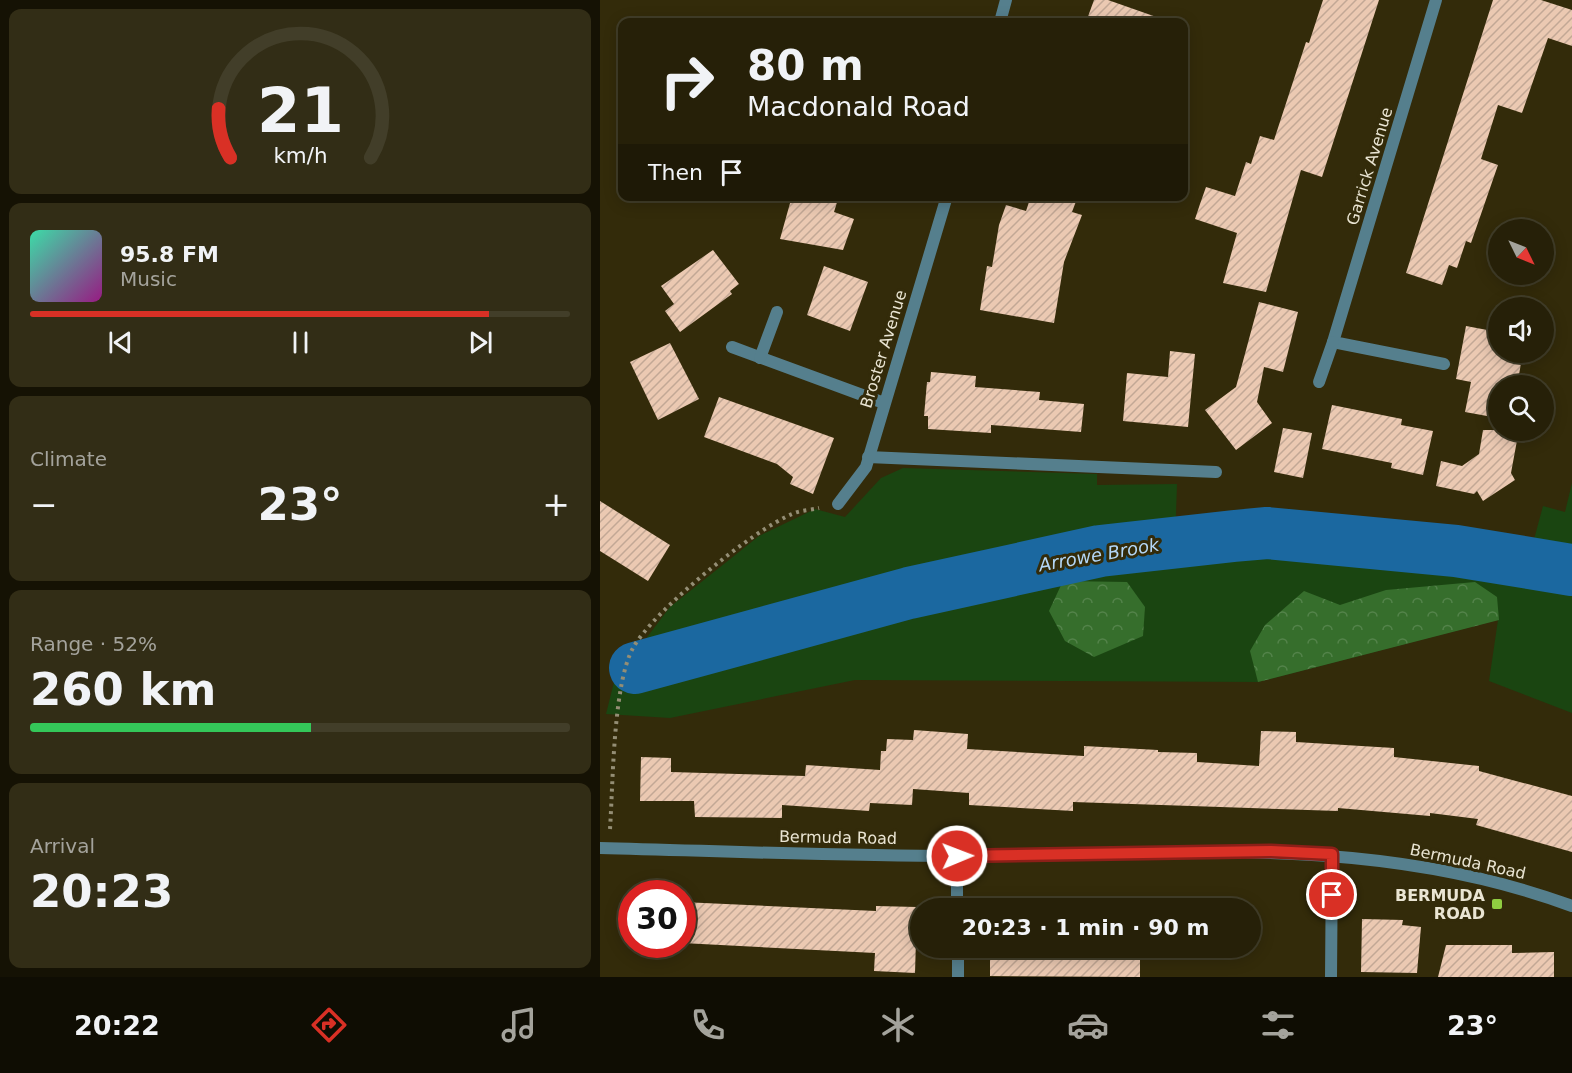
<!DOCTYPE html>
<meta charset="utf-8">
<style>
body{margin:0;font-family:"DejaVu Sans",sans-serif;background:#322d16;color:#f1f3f6;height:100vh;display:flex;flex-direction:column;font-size:22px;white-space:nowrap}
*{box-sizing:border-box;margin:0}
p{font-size:20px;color:#a4a39c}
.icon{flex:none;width:33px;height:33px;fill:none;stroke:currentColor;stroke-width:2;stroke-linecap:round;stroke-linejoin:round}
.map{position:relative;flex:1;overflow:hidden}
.panel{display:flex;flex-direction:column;gap:9px;padding:9px;background:#151204;width:600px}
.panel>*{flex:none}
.guide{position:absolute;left:18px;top:18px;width:570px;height:183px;border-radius:12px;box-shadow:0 3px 15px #0003,0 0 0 2px #423e29;background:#262008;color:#f1f3f6;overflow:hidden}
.needle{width:39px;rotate:133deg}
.controls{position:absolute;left:888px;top:219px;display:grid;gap:12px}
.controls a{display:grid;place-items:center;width:66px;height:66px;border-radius:50%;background:#262008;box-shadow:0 3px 15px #0003,0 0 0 2px #423e29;font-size:30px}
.speed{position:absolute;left:18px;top:880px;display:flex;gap:12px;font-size:30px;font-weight:700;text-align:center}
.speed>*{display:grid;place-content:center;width:78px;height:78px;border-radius:50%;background:#262008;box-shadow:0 3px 15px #0003,0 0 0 2px #423e29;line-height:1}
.speed .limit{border:9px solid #d22;background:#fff;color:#111}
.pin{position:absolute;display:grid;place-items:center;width:51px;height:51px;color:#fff;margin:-26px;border:3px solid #fff;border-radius:50%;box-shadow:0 2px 6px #0007}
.me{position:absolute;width:66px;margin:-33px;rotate:89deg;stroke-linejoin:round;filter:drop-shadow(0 0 4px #0008)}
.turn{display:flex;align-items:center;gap:21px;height:126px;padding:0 30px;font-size:27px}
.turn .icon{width:78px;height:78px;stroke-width:2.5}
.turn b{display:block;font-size:42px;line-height:51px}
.then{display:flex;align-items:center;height:57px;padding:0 30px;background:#0003;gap:12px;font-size:22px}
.big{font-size:45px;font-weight:800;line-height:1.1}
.panel .card{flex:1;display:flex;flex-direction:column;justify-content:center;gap:9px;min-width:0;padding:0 21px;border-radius:12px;background:#322d16}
.panel .dial{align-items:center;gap:0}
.dial svg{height:156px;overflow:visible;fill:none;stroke:#423e29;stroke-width:7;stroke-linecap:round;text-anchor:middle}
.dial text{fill:#f1f3f6;stroke:none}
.song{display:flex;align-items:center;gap:18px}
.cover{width:72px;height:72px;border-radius:9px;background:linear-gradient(135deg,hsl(160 70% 55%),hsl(310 70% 35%))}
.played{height:6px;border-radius:3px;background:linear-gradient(90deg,#d93025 85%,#423e29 85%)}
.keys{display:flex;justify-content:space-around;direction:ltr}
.heat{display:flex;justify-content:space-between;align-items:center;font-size:33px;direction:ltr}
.charge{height:9px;border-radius:4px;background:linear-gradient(90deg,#34c759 52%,#423e29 0)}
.trip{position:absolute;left:310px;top:898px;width:351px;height:60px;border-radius:30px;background:#262008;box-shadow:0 3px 15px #0003,0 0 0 2px #423e29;font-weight:800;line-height:60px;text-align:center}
.dock{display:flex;height:96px;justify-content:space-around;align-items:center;background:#0f0d03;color:#a4a39c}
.dock .icon{width:42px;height:42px}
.dock .current{color:#d93025}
.dock b{font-size:27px;color:#f1f3f6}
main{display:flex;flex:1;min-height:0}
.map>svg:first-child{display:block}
</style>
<main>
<section class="panel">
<div class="card dial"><svg viewBox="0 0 100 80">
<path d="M14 69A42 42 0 1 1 86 69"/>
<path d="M14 69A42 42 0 0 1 8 44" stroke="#d93025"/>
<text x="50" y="56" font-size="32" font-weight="700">21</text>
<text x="50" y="72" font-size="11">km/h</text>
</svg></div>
<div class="card">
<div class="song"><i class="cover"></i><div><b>95.8 FM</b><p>Music</p></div></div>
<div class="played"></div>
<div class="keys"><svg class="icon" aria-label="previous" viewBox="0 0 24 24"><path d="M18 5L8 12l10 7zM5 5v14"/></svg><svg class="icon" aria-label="pause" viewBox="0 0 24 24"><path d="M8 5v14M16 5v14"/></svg><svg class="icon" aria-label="next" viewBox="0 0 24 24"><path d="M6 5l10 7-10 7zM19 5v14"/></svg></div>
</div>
<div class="card"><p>Climate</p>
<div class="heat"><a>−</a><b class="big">23°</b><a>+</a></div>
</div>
<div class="card"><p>Range · 52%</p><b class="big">260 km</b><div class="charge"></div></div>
<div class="card"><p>Arrival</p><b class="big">20:23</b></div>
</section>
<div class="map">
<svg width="972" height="977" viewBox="0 0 972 977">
<defs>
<pattern id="forest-crowns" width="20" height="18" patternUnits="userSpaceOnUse" patternTransform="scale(1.5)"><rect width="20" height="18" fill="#366e2c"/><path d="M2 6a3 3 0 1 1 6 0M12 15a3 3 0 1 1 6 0" fill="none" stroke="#53834a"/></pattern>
<pattern id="building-hatch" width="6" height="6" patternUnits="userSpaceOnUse" patternTransform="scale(1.5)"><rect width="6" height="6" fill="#ebc9b2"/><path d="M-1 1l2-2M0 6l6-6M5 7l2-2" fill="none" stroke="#c2a895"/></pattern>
</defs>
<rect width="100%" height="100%" fill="#332b0a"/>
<!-- grass -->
<path fill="#1a4511" d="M 303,468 L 497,474 L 497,485 L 577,484 L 575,543 L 633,536 L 637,521 L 714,516 L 785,519 L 933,543 L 943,506 L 965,512 L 972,483 L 972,713 L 889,681 L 898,620 L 658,682 L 255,680 L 70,718 L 6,714 L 16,674 L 35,668 L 32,657 L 70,607 L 159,536 L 215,509 L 245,517 L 281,478 Z"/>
<!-- forest -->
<g fill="url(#forest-crowns)">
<path d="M 463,581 L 527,582 L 545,607 L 543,636 L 494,657 L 465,641 L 449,611 Z"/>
<path d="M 875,582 L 897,597 L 899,620 L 658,682 L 650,651 L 665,625 L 704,591 L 740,605 L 786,590 Z"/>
</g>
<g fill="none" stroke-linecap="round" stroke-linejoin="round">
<!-- river -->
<path stroke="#1b68a0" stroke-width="52" d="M 35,668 L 309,593 L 500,551 L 634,536 L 667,533 L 856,551 L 972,570"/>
</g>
<!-- building -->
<g fill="url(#building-hatch)">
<path d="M 494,0 L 508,0 L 562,19 L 561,22 L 486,22 Z"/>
<path d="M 723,0 L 779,0 L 722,177 L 701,170 L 666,292 L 623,283 L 637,233 L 595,219 L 600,204 L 606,187 L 635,196 L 646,162 L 651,164 L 660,136 L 674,140 L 706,42 L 709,43 Z"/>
<path d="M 893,0 L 941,0 L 972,10 L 972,46 L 948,38 L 922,113 L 898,105 L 881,159 L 898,165 L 871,243 L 866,241 L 857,268 L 849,265 L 842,285 L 806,273 Z"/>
<path d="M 192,196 L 239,196 L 234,212 L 254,219 L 243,250 L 180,239 Z"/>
<path d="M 431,196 L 478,196 L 472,212 L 482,215 L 464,262 L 454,323 L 380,310 L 387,266 L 392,267 L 399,225 L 406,205 L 426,211 Z"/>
<path d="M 113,250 L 139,284 L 130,291 L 132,294 L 80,332 L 65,311 L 74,304 L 61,286 Z"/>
<path d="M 224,266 L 268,282 L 250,331 L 207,315 Z"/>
<path d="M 659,302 L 698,312 L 683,372 L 664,367 L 657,402 L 672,423 L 636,450 L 605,410 L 636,387 Z"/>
<path d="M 866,326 L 898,332 L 898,352 L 923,352 L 917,386 L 898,386 L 898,418 L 865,412 L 871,382 L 856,379 Z"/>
<path d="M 70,343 L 99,399 L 58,420 L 30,362 Z"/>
<path d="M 570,351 L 595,354 L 588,427 L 523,421 L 527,373 L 568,377 Z"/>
<path d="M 331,372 L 376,376 L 375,387 L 440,392 L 439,400 L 484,404 L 481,432 L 391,425 L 391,433 L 328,429 L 328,416 L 324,416 L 327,382 L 330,382 Z"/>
<path d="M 119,397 L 234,438 L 213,494 L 190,484 L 193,477 L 177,464 L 104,437 Z"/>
<path d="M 732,405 L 802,419 L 801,425 L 833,431 L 823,475 L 791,468 L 792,463 L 722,449 Z"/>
<path d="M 683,428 L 712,433 L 703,478 L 674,472 Z"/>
<path d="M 883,430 L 908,430 L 908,433 L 918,435 L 911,473 L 915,480 L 883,501 L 877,491 L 874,494 L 836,486 L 841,461 L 862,466 L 879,454 Z"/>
<path d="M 0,501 L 70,545 L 48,581 L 0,551 Z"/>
<path d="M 314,730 L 368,734 L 367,749 L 484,756 L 484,746 L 558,750 L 558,752 L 597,753 L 597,762 L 659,766 L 661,731 L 696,732 L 696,742 L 794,748 L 794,757 L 879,766 L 879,771 L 972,796 L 972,852 L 876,825 L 878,819 L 830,813 L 830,816 L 738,808 L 738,811 L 473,802 L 473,811 L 369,805 L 369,793 L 313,789 L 312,805 L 270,803 L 269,811 L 182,805 L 182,818 L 95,817 L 94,801 L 40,801 L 41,757 L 71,758 L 71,772 L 205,776 L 206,765 L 280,770 L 281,751 L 286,751 L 287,739 L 313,740 Z"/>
<path d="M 82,902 L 276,911 L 276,906 L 317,907 L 315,973 L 274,971 L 275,953 L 82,943 Z"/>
<path d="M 762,919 L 803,920 L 802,925 L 821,927 L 817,973 L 761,972 Z"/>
<path d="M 846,945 L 912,945 L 912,953 L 954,952 L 954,977 L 838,977 Z"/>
<path d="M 390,948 L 540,948 L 540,977 L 390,976 Z"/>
</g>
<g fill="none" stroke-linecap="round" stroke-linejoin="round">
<!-- path -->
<path stroke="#948e75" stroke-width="4" stroke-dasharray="3 4.5" stroke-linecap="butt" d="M 10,829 C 13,785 13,684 33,648 C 53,611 153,530 192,514 C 201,510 211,510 219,508"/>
<!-- lane -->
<path stroke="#557f8d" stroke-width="12" d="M 268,457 L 616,472"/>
<!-- street -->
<g stroke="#557f8d" stroke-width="12">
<path d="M 836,0 L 733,342 L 844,364"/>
<path d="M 400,22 L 406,0"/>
<path d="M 132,347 L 284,403"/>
<path d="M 160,358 L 177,312"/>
<path d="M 719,382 L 733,342"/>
<path d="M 238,504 L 266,467 L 347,196"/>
<path d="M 0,848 C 119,851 239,856 359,856 C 568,855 771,832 972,906"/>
<path d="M 357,856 L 357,909"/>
<path d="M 358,948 L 358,977"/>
<path d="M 731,977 L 732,854"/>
</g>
</g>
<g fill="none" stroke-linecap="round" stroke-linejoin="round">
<!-- route casing -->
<g stroke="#8d1f18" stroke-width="15">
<path id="route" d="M 357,856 L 671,851 L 732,854 L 732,895"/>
</g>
<!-- route -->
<use href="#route" stroke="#d93025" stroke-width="10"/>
</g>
<!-- markers -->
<rect fill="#90cd41" stroke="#332b0a" stroke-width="2" x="891" y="898" width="12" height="12" rx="3"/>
<g text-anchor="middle" stroke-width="6" stroke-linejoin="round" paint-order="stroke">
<!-- street labels -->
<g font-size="16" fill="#eae5d3" stroke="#332b0a">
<text transform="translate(769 166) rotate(-73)" y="6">Garrick Avenue</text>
<text transform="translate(283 349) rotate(-73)" y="6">Broster Avenue</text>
<text transform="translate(238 837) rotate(1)" y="6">Bermuda Road</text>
<text transform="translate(868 861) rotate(12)" y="6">Bermuda Road</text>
</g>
<!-- poi labels -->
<g font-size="16" font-weight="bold" fill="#eae5d3" stroke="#332b0a" text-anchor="end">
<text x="885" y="901">BERMUDA<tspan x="885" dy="18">ROAD</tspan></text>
</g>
<!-- water labels -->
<g font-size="18" font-style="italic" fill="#b4d7f7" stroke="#332b0a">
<text transform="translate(499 555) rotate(-10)" y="6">Arrowe Brook</text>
</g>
</g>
</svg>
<div class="controls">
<a><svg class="needle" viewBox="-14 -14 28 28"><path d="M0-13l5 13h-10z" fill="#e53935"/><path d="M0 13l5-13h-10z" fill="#a4a39c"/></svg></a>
<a><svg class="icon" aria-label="sound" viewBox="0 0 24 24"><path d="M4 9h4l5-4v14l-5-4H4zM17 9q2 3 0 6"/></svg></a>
<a><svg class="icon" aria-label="search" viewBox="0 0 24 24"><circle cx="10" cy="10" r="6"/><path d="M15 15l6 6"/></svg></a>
</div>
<div class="speed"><div class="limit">30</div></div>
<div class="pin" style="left:732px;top:895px;background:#d93025"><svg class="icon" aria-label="arrive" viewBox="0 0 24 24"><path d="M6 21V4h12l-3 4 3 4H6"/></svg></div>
<svg class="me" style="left:357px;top:856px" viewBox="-20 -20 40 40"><circle r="17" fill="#d93025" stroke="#fff" stroke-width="3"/><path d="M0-11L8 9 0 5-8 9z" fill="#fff"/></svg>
<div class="trip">20:23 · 1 min · 90 m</div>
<div class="guide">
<div class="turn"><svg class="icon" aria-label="right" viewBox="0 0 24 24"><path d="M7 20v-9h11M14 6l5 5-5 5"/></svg><div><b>80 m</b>Macdonald Road</div></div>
<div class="then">Then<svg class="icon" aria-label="arrive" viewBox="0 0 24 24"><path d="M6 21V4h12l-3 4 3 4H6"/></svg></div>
</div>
</div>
</main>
<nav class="dock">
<b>20:22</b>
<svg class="icon current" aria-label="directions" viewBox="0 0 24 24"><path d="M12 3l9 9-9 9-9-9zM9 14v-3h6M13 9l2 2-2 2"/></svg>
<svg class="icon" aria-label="music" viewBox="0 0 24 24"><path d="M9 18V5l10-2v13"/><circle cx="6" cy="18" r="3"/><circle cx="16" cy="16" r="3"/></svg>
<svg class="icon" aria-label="phone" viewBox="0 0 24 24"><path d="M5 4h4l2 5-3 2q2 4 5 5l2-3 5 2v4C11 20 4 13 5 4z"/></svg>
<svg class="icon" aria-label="climate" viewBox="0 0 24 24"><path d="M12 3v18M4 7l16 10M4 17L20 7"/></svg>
<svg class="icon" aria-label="car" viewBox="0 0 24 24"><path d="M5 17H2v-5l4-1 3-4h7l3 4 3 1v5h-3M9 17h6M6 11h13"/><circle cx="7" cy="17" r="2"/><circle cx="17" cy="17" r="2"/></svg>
<svg class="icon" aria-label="filters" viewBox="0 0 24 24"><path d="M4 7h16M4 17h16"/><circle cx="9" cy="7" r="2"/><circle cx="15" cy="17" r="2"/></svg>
<b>23°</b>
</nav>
